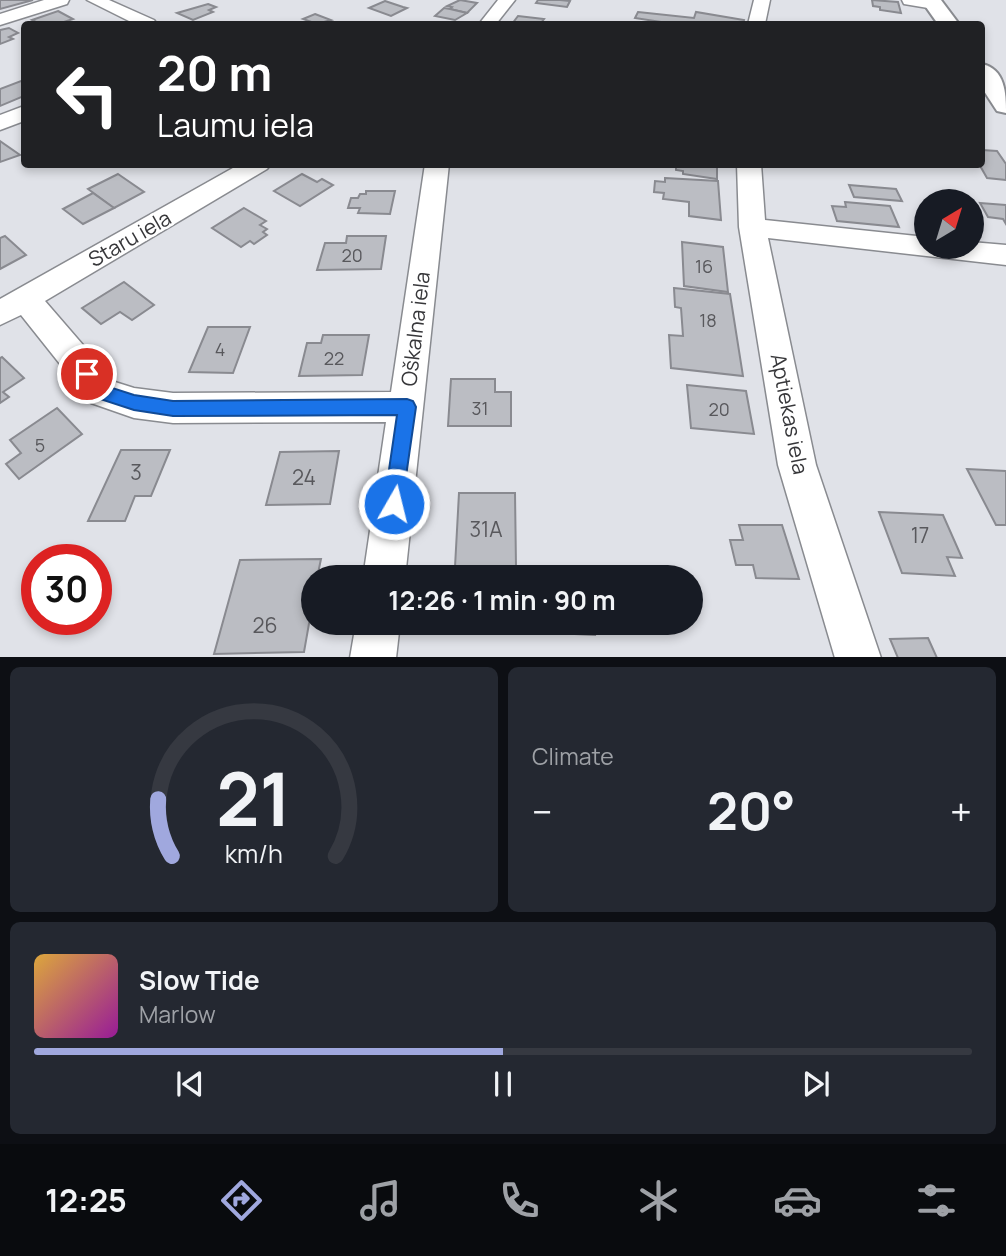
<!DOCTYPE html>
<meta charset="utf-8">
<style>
body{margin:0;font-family:Manrope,sans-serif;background:#242831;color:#f1f3f6;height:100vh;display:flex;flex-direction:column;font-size:26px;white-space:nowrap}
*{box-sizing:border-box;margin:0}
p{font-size:23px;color:#9ea1a6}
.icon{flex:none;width:38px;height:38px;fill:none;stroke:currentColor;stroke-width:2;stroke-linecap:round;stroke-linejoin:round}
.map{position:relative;height:657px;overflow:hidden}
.drawer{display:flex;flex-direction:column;gap:10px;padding:10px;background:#0d0f14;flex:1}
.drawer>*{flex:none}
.banner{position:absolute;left:21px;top:21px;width:964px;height:147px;border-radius:7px;box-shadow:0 4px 10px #0003;background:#202124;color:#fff;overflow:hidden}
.needle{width:46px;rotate:38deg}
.tools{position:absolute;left:914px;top:189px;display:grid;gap:14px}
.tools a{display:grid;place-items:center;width:70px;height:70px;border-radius:50%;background:#171b24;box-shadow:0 4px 10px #0003;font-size:35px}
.speed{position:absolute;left:21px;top:544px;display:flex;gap:14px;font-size:35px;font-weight:700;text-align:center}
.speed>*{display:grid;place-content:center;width:91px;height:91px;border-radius:50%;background:#171b24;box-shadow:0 4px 10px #0003;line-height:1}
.speed .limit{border:10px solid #d22;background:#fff;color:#111}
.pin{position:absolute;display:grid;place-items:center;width:60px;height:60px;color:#fff;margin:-30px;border:4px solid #fff;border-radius:50%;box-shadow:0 2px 7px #0007}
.me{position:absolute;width:77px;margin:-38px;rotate:8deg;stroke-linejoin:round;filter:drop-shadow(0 0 5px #0008)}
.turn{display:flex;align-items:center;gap:24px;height:147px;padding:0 21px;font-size:32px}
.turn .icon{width:91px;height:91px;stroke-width:2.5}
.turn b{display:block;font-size:49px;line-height:60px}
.big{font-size:52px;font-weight:700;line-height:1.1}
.drawer .card{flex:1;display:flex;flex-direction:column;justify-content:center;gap:10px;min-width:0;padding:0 24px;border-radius:10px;background:#242831}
.drawer .dial{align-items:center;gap:0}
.dial svg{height:182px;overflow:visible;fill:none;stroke:#363941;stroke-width:7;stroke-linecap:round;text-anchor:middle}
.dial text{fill:#f1f3f6;stroke:none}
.song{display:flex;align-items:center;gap:21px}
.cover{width:84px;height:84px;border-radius:10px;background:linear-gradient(135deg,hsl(40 70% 55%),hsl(300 70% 35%))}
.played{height:7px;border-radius:4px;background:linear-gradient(90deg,#a0a8de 50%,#363941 50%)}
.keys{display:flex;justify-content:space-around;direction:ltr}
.heat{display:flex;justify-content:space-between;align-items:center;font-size:38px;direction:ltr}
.drawer .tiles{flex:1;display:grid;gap:10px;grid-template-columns:1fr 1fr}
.card:last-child{grid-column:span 2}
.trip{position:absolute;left:301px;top:565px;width:402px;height:70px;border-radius:35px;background:#171b24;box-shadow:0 4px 10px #0003;font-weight:700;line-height:70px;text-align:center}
.dock{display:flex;height:112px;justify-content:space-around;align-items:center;background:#090b0e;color:#9ea1a6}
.dock .icon{width:49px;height:49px}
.dock .on{color:#a0a8de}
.dock b{font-size:32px;color:#f1f3f6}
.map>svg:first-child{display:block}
</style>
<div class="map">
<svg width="1006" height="658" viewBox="0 0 1006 658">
<rect width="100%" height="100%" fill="#e0e2e8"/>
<!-- building -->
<g fill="#bbbdc3" stroke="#898a90" stroke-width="2">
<path d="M 0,0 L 33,0 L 0,9 Z"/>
<path d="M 460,0 L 477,3 L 467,13 L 450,9 L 452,7 L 447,6 Z"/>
<path d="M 538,0 L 560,0 L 570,1 L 567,7 L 536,3 Z"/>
<path d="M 872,0 L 898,2 L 901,13 L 880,10 L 880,7 L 873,6 Z"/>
<path d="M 385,1 L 403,7 L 407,8 L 391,16 L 369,8 Z"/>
<path d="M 208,4 L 216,7 L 209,10 L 213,12 L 193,20 L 177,13 Z"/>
<path d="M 444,8 L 450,9 L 467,13 L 455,20 L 435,16 Z"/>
<path d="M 58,11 L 73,19 L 58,24 L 40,24 L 32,20 Z"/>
<path d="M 638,12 L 694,18 L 696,12 L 744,20 L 743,24 L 674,24 L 635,18 Z"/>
<path d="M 315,14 L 331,20 L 317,24 L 303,19 Z"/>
<path d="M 518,16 L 544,19 L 540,24 L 512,24 Z"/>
<path d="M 9,28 L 18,33 L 9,37 L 13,39 L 0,44 L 0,30 Z"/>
<path d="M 21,81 L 24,82 L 22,88 L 24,96 L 0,106 L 0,89 Z"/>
<path d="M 0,141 L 20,155 L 0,162 Z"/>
<path d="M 982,150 L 997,151 L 1006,164 L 1006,180 L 987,178 L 979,164 L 982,164 Z"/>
<path d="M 676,164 L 717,164 L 717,179 L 683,174 L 683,171 L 676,170 Z"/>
<path d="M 118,174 L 144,192 L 114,208 L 88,189 Z"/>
<path d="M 302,174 L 317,182 L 322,179 L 333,185 L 300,206 L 274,191 Z"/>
<path d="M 665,178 L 718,181 L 721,220 L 689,216 L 689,202 L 663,199 L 664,193 L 654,192 L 655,181 L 665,182 Z"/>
<path d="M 849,185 L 896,189 L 902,201 L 854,197 Z"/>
<path d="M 366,191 L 395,191 L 390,214 L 358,213 L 360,208 L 348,208 L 351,198 L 358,198 L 360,194 L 366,194 Z"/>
<path d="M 93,193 L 114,208 L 83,224 L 63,209 Z"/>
<path d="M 845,202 L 890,206 L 899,227 L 837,221 L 832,206 L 846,207 Z"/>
<path d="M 980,203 L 1006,205 L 1006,224 L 1003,219 L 988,217 Z"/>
<path d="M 244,208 L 266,221 L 260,225 L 267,229 L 263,232 L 267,235 L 254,244 L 250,241 L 241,247 L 212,228 Z"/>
<path d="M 5,236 L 26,255 L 0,269 L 0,238 Z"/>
<path d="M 347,236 L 386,236 L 381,269 L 317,270 L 325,243 L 346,243 Z"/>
<path d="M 682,242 L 723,247 L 728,292 L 684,286 Z"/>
<path d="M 124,282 L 154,305 L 132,320 L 120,312 L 101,324 L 82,308 Z"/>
<path d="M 674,288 L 730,294 L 743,376 L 671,368 L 669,335 L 683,336 L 681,308 L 675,307 Z"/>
<path d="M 208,327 L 250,327 L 233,373 L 189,372 Z"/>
<path d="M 323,335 L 369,335 L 362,375 L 299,376 L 307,343 L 321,343 Z"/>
<path d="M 2,357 L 24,378 L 3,392 L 9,397 L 0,403 L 0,358 Z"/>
<path d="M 451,379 L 495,379 L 495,392 L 511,392 L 511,426 L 448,426 Z"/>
<path d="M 687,385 L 746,391 L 754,434 L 691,428 Z"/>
<path d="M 57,408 L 82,434 L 19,479 L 6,464 L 21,453 L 10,440 Z"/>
<path d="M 121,450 L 170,450 L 151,496 L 135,496 L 125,521 L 88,521 Z"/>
<path d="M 339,451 L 330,504 L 266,505 L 280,452 Z"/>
<path d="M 967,469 L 1006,471 L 1006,525 L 996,525 Z"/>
<path d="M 459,493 L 515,493 L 516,567 L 455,567 Z"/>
<path d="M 879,512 L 943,515 L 962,558 L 947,557 L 955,576 L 902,573 Z"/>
<path d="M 739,525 L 782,525 L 799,579 L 756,578 L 753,565 L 736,565 L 730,540 L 743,540 Z"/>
<path d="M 321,559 L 317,578 L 313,578 L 313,601 L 304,652 L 214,654 L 240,560 Z"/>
<path d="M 532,623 L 594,623 L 595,635 L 532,632 Z"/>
<path d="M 928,638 L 937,658 L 898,658 L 890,639 Z"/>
</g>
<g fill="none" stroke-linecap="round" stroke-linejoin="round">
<!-- minor casing -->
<g stroke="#898b90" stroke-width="3">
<g id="minor">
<path d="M 44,0 L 69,0 L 67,4 L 0,25 L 0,14 Z"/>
<path d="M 87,0 L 109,0 L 154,20 L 157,24 L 135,24 Z"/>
<path d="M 498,0 L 515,0 L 496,24 L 479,24 Z"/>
<path d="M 754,0 L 770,0 L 765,24 L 748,24 Z"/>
<path d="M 902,0 L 938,0 L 942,4 L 934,9 L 904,4 Z"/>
<path d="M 24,106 L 24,121 L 0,130 L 0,115 Z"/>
<path d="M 240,164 L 271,164 L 267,169 L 45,301 L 115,382 L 134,388 L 173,393 L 391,392 L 425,164 L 449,164 L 405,578 L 363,578 L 386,422 L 173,423 L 134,418 L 91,403 L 21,315 L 0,325 L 0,299 Z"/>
<path d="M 737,164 L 761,164 L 765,220 L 926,237 L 926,247 L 971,247 L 971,242 L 1006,245 L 1006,265 L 768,238 L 816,465 L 881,658 L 835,658 L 778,465 L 739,227 Z"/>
<path d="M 356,623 L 400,623 L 396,658 L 350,658 Z"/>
</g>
</g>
<!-- major casing -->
<g stroke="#898b90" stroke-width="4">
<g id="major">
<path d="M 921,0 L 941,0 L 959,24 L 938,24 Z"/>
<path d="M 982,64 C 1005,69 1006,93 1006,113 L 997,111 L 982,88 Z"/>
</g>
</g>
<!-- minor -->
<use href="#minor" fill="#fff" fill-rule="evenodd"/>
<!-- major -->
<use href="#major" fill="#fff" fill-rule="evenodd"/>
</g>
<!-- route -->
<path fill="#1a73e8" stroke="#114b97" stroke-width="2" d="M 87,367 L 93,369 L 109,387 L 134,395 L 173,401 L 407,399 L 413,401 L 416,407 L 401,511 L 394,514 L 387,511 L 384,504 L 397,415 L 173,416 L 134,410 L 97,398 L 79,374 L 81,369 Z"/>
<g text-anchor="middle" stroke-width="5" stroke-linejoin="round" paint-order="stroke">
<!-- number labels -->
<g font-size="18" fill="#58585c">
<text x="352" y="262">20</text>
<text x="704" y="273">16</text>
<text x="708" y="327">18</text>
<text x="220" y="356">4</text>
<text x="334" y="365">22</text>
<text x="480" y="415">31</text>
<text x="719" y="416">20</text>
<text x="40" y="452">5</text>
</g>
<!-- street labels -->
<g font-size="21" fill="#37373a" stroke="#fff">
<text transform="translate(130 239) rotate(-30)" y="7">Staru iela</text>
<text transform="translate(416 329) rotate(-83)" y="7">Oškalna iela</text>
<text transform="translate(789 414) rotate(79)" y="7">Aptiekas iela</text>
</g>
<!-- near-number labels -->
<g font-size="21" fill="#58585c">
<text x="136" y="480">3</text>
<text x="304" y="485">24</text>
<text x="486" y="537">31A</text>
<text x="920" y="543">17</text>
<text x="265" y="633">26</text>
</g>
</g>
</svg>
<div class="tools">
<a><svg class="needle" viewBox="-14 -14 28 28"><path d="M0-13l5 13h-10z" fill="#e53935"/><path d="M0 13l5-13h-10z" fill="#9ea1a6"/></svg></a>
</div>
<div class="speed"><div class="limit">30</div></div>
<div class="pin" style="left:87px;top:374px;background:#d93025"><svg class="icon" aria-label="arrive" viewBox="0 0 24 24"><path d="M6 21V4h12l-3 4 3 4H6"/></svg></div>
<svg class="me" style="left:394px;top:504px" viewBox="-20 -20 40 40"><circle r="17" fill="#1a73e8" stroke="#fff" stroke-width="3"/><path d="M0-11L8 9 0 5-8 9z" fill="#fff"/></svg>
<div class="trip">12:26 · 1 min · 90 m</div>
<div class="banner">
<div class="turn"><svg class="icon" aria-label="left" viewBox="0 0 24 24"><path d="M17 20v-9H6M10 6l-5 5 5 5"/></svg><div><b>20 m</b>Laumu iela</div></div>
</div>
</div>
<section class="drawer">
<div class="tiles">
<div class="card dial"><svg viewBox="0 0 100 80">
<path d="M14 69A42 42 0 1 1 86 69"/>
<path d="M14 69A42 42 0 0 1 8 44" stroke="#a0a8de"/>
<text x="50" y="56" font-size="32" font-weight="700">21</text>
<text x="50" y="72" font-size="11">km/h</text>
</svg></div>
<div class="card"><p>Climate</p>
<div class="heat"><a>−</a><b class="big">20°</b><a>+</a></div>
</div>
<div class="card">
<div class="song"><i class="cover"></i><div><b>Slow Tide</b><p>Marlow</p></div></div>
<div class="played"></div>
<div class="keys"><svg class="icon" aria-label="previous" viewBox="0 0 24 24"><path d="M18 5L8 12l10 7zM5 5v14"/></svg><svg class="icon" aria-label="pause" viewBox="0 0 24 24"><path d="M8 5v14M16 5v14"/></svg><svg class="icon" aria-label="next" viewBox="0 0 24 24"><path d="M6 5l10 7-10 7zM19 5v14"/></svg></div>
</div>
</div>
</section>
<nav class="dock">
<b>12:25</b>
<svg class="icon on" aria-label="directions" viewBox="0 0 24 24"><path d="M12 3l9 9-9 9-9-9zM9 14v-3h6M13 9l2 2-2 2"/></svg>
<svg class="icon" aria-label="music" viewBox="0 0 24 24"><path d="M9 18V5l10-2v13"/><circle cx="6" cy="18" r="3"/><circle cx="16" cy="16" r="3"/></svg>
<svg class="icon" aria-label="phone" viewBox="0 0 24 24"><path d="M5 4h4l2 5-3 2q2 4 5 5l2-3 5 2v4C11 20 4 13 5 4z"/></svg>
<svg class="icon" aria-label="climate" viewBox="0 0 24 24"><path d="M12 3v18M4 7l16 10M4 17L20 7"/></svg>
<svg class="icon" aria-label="car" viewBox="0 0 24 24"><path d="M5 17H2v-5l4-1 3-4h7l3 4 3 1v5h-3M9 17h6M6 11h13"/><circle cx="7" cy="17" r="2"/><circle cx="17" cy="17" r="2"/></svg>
<svg class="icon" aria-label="filters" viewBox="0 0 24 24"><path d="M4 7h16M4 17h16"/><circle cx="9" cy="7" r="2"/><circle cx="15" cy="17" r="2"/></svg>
</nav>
